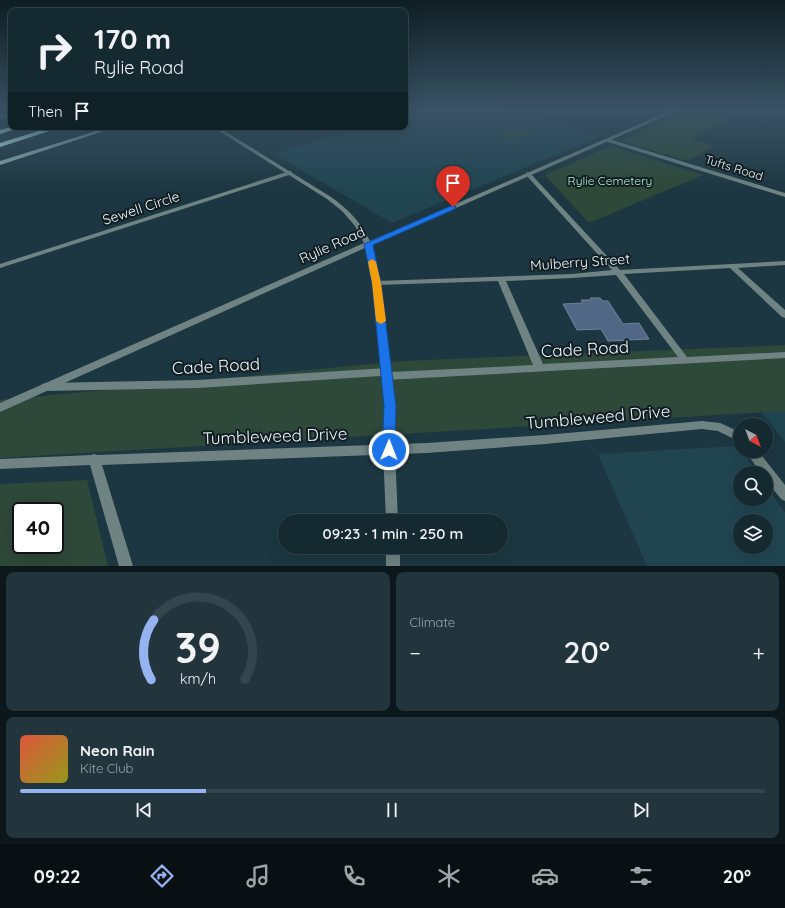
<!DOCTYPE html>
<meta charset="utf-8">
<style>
body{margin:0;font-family:Quicksand,sans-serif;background:#22353d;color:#f1f3f6;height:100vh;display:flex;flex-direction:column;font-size:15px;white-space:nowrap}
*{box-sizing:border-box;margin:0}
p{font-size:13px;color:#9da6ab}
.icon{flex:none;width:22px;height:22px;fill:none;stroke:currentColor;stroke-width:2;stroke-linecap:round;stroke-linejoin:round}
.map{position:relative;height:566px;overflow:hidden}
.panel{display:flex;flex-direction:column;gap:6px;padding:6px;background:#0c171b;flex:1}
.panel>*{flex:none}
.top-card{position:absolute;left:8px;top:8px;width:400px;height:122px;border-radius:8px;box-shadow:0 4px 16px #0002,0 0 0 1px #34454d;background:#152931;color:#f1f3f6;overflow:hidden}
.needle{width:26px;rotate:139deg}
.fabs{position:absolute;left:733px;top:418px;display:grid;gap:8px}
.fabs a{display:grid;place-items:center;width:40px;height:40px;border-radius:50%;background:#152931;box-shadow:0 4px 16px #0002,0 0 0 1px #34454d;font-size:20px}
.speed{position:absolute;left:12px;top:502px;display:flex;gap:8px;font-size:20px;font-weight:700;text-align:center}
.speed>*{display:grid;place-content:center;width:52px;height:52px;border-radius:50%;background:#152931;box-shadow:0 4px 16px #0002,0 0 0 1px #34454d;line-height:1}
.speed .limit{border:2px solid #111;border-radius:6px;background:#fff;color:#111}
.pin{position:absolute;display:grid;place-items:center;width:34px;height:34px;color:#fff;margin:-41px -17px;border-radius:50% 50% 50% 0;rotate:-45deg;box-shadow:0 0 4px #0007}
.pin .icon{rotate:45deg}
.me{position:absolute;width:44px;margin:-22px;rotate:1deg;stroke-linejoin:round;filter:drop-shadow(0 0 3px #0008)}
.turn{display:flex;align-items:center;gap:14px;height:84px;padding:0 20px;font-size:18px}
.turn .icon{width:52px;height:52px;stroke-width:2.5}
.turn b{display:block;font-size:28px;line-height:34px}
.then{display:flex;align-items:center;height:38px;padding:0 20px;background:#0003;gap:8px;font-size:15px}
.big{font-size:30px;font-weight:600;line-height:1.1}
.panel .card{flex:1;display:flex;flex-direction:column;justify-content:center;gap:6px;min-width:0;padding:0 14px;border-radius:8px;background:#22353d}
.panel .dial{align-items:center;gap:0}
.dial svg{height:104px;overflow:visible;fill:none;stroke:#34454d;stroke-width:7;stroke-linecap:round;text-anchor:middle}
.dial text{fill:#f1f3f6;stroke:none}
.song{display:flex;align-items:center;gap:12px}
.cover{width:48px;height:48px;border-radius:6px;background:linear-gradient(135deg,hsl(10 70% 55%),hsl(60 70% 35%))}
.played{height:4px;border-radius:2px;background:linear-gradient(90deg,#95b2f1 25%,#34454d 25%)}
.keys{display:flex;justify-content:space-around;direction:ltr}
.heat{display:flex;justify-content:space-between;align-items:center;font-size:22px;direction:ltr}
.panel .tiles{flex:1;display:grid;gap:6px;grid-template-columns:1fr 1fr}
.card:last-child{grid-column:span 2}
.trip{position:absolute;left:278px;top:514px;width:230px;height:40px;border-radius:20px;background:#152931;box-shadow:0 4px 16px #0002,0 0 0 1px #34454d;font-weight:600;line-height:40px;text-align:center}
.tabs{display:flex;height:64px;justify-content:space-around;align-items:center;background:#081014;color:#9da6ab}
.tabs .icon{width:28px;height:28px}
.tabs .current{color:#95b2f1}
.tabs b{font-size:18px;color:#f1f3f6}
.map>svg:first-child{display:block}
</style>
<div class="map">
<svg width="785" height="566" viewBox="0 0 785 566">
<rect width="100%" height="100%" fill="#1c3741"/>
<!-- built -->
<g fill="#204551" fill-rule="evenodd">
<path d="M 405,110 L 514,110 L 599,137 L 392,223 L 273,154 L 341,133 L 329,127 L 405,127 Z"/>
<path d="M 785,411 L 785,442 L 761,412 Z"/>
<path d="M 738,446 L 740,451 L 742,451 L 757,473 L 740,473 L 740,499 L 766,499 L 766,486 L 785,513 L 785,566 L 647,566 L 598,454 ZM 740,521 L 766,521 L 766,547 L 740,547 Z"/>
</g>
<!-- green -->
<g fill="#2e4839" fill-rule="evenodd">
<path d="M 688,110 L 697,110 L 730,119 L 691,139 L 715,146 L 688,161 L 621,141 Z"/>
<path d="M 510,130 L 520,130 L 527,133 L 528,135 L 512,138 L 504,137 L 506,131 Z"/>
<path d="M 609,147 L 613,147 L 703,175 L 589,223 L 545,175 Z"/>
<path d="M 785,345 L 785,411 L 0,458 L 0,400 L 402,361 Z"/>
<path d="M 87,480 L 108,566 L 0,566 L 0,484 ZM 21,511 L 55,511 L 55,545 L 21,545 Z"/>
</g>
<!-- building -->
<path fill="#506785" stroke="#738398" d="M 590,298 L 600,298 L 603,301 L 608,301 L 623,324 L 639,323 L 649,339 L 608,341 L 601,329 L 577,330 L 563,304 L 583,303 L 581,300 L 591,300 Z"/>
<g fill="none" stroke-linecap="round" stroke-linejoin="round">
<!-- minor -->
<g fill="#6e8382" fill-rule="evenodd">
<path d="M 605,139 L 609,139 L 785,193 L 785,197 L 605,141 Z"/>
<path d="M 290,171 L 292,172 L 292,174 L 0,268 L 0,264 Z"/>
<path d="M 528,172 L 530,173 L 620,270 L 785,261 L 785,265 L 738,268 L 785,310 L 785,318 L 782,317 L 730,268 L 624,274 L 687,357 L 785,352 L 785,358 L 386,380 L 382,379 L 381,376 L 198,388 L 46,391 L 42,390 L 41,387 L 42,384 L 46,383 L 198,380 L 386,368 L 389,369 L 391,372 L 533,365 L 498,281 L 377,285 L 373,283 L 377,281 L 572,274 L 612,270 L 526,175 L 526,173 ZM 616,275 L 678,357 L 543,364 L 506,281 L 572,278 Z"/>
<path d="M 702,421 L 720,423 L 740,432 L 740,442 L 718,431 L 702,429 L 545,444 L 427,453 L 102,465 L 133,566 L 119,566 L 90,465 L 0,469 L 0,459 L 91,455 L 94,454 L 97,455 L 427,443 L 545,435 Z"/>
<path d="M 745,451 L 758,451 L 785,485 L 785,501 L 781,499 L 766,480 L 766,473 L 761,473 Z"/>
</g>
<!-- tertiary -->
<g fill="#6e8382" fill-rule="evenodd">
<path d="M 672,110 L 679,110 L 372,245 L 381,283 L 395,406 L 395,449 L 398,521 L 386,521 L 383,449 L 385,406 L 373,283 L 365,248 L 0,412 L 0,403 L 364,243 L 355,226 L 342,211 L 327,199 L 213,127 L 218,127 L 331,197 C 350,211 359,220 370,241 Z"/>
<rect x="386" y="547" width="14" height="19"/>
</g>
<!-- secondary -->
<g fill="#8eb1ae" fill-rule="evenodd">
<path d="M 11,113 L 11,115 L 0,118 L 0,116 Z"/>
<path d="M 109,127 L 116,127 L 0,165 L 0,161 Z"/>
</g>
<!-- motorway -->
<g fill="#bef4f0" fill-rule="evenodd">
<path d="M 11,127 L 22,127 L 0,134 L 0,130 Z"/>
<path d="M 51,127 L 62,127 L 0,147 L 0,143 Z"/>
</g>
</g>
<!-- sky -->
<linearGradient id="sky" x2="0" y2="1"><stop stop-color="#0f1e24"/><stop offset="0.58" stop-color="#3a5365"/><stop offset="1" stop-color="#3a5365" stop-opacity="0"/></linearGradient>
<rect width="785" height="190" fill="url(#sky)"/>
<!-- route -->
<path fill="#1a73e8" stroke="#114b97" d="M 453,205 L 456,207 L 455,209 L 373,245 L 381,283 L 396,406 L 395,450 L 393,453 L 389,455 L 384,453 L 382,450 L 384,406 L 372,283 L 364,244 Z"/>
<!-- slow -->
<path fill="#f59e0b" d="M 372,259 L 376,262 L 381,283 L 386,321 L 381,324 L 376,321 L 372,283 L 368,262 Z"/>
<g text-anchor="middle" stroke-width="4" stroke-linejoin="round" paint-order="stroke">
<!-- far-street labels -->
<g font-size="12" fill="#e8f8fe" stroke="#111d21">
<text transform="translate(734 168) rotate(17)" y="4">Tufts Road</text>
</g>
<!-- far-park labels -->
<g font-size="12" fill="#aff1ca" stroke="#111d21">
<text x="610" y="185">Rylie Cemetery</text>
</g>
<!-- street labels -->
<g font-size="14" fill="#e8f8fe" stroke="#111d21">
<text transform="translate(141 208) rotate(-18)" y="5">Sewell Circle</text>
<text transform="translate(332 245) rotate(-24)" y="5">Rylie Road</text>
<text transform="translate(580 262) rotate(-4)" y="5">Mulberry Street</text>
</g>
<!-- near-street labels -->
<g font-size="17" fill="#e8f8fe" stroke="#111d21">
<text transform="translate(585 349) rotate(-3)" y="6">Cade Road</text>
<text transform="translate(216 366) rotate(-3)" y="6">Cade Road</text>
<text transform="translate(598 417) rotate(-5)" y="6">Tumbleweed Drive</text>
<text transform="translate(275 436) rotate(-2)" y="6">Tumbleweed Drive</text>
</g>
</g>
</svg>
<div class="fabs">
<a><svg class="needle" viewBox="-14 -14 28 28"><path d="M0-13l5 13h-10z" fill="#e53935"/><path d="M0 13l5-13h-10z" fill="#9da6ab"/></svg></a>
<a><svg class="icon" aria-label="search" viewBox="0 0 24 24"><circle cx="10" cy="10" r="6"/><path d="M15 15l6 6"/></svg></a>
<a><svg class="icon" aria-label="layers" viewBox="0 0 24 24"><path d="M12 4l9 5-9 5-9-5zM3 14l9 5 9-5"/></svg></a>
</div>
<div class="speed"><div class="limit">40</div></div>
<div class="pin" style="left:453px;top:207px;background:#d93025"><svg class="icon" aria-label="arrive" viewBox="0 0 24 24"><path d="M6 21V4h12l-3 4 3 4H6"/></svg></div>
<svg class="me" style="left:389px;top:450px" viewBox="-20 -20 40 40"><circle r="17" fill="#1a73e8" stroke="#fff" stroke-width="3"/><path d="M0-11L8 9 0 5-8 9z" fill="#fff"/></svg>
<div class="trip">09:23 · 1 min · 250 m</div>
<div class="top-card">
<div class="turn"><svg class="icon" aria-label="right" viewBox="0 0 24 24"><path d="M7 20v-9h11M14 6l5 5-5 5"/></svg><div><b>170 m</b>Rylie Road</div></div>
<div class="then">Then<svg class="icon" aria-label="arrive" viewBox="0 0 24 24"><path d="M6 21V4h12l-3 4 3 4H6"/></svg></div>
</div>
</div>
<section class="panel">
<div class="tiles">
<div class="card dial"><svg viewBox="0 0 100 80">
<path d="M14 69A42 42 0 1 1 86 69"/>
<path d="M14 69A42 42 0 0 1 16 23" stroke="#95b2f1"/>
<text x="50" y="56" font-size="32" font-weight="700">39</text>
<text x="50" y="72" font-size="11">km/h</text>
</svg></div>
<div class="card"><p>Climate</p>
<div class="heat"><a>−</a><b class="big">20°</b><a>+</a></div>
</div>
<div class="card">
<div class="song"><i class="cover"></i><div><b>Neon Rain</b><p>Kite Club</p></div></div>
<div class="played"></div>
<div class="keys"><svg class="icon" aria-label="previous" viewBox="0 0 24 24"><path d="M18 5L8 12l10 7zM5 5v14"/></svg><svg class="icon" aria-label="pause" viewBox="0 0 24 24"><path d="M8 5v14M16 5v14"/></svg><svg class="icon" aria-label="next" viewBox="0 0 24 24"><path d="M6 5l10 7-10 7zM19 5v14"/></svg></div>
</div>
</div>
</section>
<nav class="tabs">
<b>09:22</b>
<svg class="icon current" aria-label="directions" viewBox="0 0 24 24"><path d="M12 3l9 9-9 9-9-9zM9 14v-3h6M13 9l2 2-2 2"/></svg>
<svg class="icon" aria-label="music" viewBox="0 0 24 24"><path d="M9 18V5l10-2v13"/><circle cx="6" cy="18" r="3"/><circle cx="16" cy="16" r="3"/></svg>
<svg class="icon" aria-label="phone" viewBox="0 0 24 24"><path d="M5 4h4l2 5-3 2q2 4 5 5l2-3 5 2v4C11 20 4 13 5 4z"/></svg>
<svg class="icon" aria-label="climate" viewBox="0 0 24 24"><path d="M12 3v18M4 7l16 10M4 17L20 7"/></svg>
<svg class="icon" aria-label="car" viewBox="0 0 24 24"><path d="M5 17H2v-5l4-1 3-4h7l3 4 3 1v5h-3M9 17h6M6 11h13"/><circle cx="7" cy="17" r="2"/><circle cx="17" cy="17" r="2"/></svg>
<svg class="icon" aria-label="filters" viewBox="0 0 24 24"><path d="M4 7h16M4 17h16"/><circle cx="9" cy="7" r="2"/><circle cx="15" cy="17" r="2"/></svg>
<b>20°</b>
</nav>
